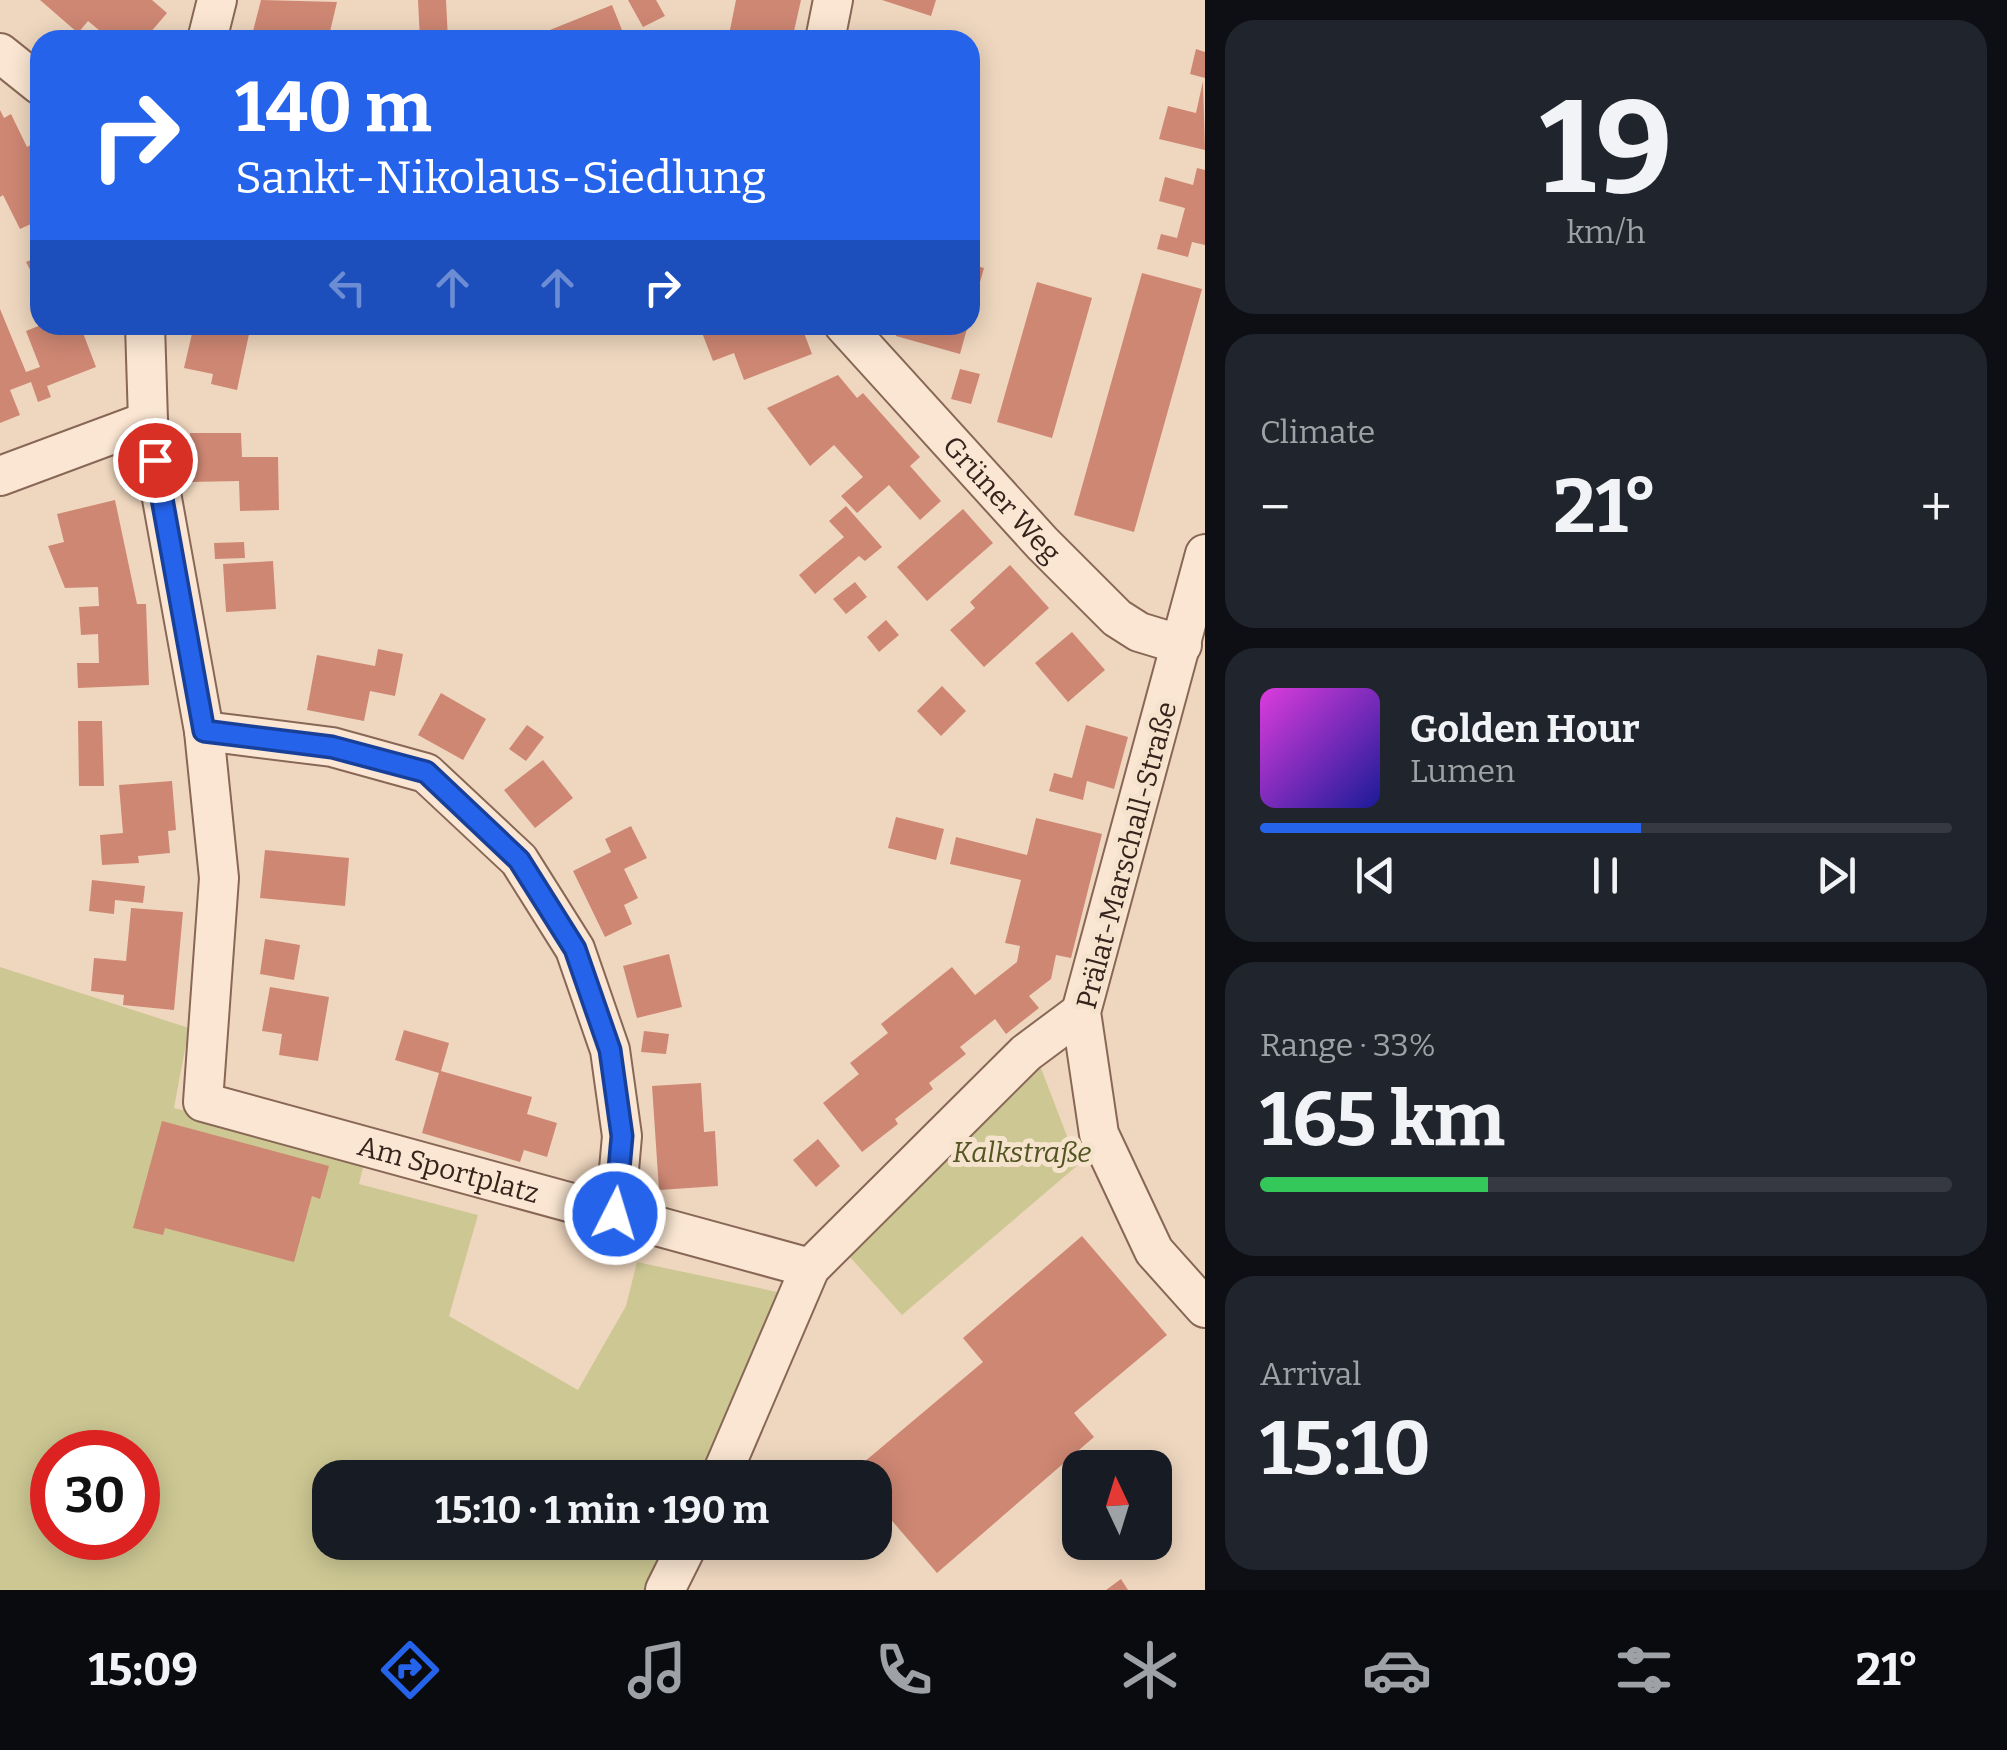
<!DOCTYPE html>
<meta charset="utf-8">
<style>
body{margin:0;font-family:Bitter,serif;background:#20242c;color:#f1f3f6;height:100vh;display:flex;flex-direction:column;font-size:38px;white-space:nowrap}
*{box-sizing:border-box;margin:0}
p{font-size:32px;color:#9ea1a6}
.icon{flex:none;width:55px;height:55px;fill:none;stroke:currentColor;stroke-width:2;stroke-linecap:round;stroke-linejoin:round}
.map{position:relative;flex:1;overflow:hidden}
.panel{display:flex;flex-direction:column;gap:20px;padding:20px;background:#0d0f14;width:802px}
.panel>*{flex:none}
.hud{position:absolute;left:30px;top:30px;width:950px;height:305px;border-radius:30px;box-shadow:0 5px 25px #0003;background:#2563eb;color:#fff;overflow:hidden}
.needle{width:65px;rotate:356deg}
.fabs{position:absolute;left:1062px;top:1450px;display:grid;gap:20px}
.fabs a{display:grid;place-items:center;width:110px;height:110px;border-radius:20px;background:#171b24;box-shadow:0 5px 25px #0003;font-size:50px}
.speed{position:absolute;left:30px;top:1430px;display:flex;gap:20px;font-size:50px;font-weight:700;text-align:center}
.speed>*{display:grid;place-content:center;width:130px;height:130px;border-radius:50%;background:#171b24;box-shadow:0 5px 25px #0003;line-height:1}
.speed .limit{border:15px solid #d22;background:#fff;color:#111}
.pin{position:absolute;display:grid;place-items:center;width:85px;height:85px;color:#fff;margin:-42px;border:5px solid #fff;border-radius:50%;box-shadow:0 2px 10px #0007}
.me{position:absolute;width:110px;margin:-55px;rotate:5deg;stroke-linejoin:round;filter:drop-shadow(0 0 8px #0008)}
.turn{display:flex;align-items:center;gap:35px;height:210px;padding:0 40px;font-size:45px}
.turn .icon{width:130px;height:130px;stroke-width:2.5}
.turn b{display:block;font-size:70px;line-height:85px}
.lanes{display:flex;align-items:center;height:95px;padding:0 40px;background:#0003;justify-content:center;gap:50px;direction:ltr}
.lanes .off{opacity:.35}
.big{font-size:75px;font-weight:700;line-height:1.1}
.panel .card{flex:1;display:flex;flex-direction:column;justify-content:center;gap:15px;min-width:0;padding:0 35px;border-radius:30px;background:#20242c}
.panel .dial{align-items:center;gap:0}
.dial b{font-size:130px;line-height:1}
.song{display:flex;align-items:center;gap:30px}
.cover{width:120px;height:120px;border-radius:15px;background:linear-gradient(135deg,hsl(300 70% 55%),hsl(240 70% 35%))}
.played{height:10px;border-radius:5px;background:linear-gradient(90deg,#2563eb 55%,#363941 55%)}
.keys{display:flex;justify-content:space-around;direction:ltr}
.heat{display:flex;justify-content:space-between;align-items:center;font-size:55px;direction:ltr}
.charge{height:15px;border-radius:8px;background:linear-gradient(90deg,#34c759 33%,#363941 0)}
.trip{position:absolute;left:312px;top:1460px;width:580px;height:100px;border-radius:30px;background:#171b24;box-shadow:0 5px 25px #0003;font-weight:700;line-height:100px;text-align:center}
.tabs{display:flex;height:160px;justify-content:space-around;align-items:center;background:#090b0e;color:#9ea1a6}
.tabs .icon{width:70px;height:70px}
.tabs .active{color:#2563eb}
.tabs b{font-size:45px;color:#f1f3f6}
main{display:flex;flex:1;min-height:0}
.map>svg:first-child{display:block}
</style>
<main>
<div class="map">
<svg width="1205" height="1590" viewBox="0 0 1205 1590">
<rect width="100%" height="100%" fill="#efd7bf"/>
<!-- green -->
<g fill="#cdc893" fill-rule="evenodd">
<path d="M 0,967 L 189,1028 L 174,1108 L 366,1156 L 359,1184 L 478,1215 L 449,1316 L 578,1390 L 626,1306 L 637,1262 L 787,1294 L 705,1477 L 330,1478 L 330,1542 L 674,1543 L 652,1590 L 0,1590 ZM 52,1452 L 138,1452 L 138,1538 L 52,1538 Z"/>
<path d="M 1041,1068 L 1078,1165 L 902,1315 L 849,1256 Z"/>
</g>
<!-- building -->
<g fill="#ce8773">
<path d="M 40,0 L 152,0 L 167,13 L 144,40 L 111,40 L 88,21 L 78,33 Z"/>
<path d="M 261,0 L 337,2 L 328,40 L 290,40 L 253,31 Z"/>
<path d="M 418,0 L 446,0 L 448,40 L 420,40 Z"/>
<path d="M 628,0 L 656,0 L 665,16 L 643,27 Z"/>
<path d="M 736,0 L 801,0 L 792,40 L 728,40 Z"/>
<path d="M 882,0 L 936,0 L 931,16 Z"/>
<path d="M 612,5 L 626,40 L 525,40 Z"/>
<path d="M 1196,49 L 1205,52 L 1205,78 L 1190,74 Z"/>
<path d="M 1203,81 L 1205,150 L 1159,139 L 1168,106 L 1196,113 Z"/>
<path d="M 0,110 L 4,118 L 11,114 L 27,147 L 36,142 L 40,150 L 40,236 L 33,223 L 20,229 L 3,195 L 0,197 Z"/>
<path d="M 1197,168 L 1205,170 L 1205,245 L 1192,242 L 1188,257 L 1157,249 L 1161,234 L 1177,238 L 1185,208 L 1159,201 L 1165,177 L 1193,185 Z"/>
<path d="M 40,256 L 40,279 L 36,281 L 26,262 Z"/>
<path d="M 970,264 L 984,268 L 971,314 L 970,314 Z"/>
<path d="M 1142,273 L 1202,289 L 1134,532 L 1074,515 Z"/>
<path d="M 1037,282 L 1092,298 L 1052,438 L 997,422 Z"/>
<path d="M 0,309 L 26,372 L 40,367 L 26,331 L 41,325 L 80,325 L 96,367 L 47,386 L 51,397 L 38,402 L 31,382 L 10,390 L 20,415 L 0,423 Z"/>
<path d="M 194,325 L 249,334 L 237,390 L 211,384 L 213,374 L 184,368 Z"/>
<path d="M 699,325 L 801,325 L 812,354 L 744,380 L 734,353 L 713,361 Z"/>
<path d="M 899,325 L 968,325 L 960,354 L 896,336 Z"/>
<path d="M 960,369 L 980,374 L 971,404 L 951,399 Z"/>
<path d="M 838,375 L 857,398 L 863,393 L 920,457 L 910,466 L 941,501 L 920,520 L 889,485 L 857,513 L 841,496 L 863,477 L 834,445 L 810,466 L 767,408 Z"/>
<path d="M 190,433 L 241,433 L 242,457 L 278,457 L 279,510 L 240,511 L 239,481 L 191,482 Z"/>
<path d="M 115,500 L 137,604 L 146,604 L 149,685 L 78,688 L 77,663 L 99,663 L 98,634 L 81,635 L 79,607 L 99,606 L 98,587 L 65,588 L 48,546 L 64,542 L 57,514 Z"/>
<path d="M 846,506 L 882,547 L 865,561 L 859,556 L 815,594 L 799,575 L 844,537 L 829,521 Z"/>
<path d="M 963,509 L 993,543 L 927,601 L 897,567 Z"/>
<path d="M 244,542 L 245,558 L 215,559 L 214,543 Z"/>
<path d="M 273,561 L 276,609 L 226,612 L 223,564 Z"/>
<path d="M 1010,565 L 1049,608 L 984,667 L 950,630 L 975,608 L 970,602 Z"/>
<path d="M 855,582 L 867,597 L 846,614 L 833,599 Z"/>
<path d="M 886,620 L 899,635 L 879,652 L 867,637 Z"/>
<path d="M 1072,632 L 1105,670 L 1068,702 L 1035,663 Z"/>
<path d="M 378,649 L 403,654 L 395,696 L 370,691 L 364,721 L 307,710 L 317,655 L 375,666 Z"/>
<path d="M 942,686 L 966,711 L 941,736 L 917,711 Z"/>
<path d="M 441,693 L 486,719 L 463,760 L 418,735 Z"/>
<path d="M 78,721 L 102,721 L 104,786 L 79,786 Z"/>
<path d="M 527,725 L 544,737 L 526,761 L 509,749 Z"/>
<path d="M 1086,725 L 1128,737 L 1114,789 L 1087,781 L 1083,800 L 1049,791 L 1054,773 L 1072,778 Z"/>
<path d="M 543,760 L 573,798 L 535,828 L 504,790 Z"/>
<path d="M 172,781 L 176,830 L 168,831 L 170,853 L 138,856 L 139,863 L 102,865 L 100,835 L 123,833 L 119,785 Z"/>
<path d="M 896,817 L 944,829 L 936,860 L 888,848 Z"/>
<path d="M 1036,818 L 1102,834 L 1071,958 L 1056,955 L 1051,979 L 1029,996 L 1039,1008 L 1006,1034 L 995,1019 L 960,1047 L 966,1054 L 929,1083 L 933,1089 L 895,1119 L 898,1124 L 862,1152 L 823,1103 L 859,1074 L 850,1063 L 888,1033 L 881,1024 L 952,967 L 975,995 L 1017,962 L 1020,946 L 1005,943 L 1021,880 L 950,864 L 956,837 L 1027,855 Z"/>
<path d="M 631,826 L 647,858 L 624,869 L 638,898 L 624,905 L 632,924 L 605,937 L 573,871 L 611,852 L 605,839 Z"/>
<path d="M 265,850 L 349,858 L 345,906 L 260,898 Z"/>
<path d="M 92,880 L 145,886 L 143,903 L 115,900 L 114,914 L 89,911 Z"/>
<path d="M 131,908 L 183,912 L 174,1010 L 123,1005 L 124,995 L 91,991 L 94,958 L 126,961 Z"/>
<path d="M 265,939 L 300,945 L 294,980 L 260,974 Z"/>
<path d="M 669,954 L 682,1007 L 637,1018 L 623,966 Z"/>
<path d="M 270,987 L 329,997 L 318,1061 L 279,1055 L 282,1034 L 262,1031 Z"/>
<path d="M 404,1030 L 449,1043 L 441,1071 L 532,1097 L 527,1114 L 557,1123 L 547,1157 L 524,1150 L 520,1162 L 422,1133 L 439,1073 L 395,1060 Z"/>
<path d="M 644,1031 L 669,1034 L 666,1054 L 641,1052 Z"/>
<path d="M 701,1083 L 704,1132 L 715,1131 L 718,1186 L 659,1190 L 652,1086 Z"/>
<path d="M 162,1121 L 329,1166 L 320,1199 L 312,1196 L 294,1262 L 165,1228 L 163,1235 L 133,1228 Z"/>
<path d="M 818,1139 L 840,1166 L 816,1187 L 793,1160 Z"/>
<path d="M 1082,1236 L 1167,1335 L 1074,1413 L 1094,1437 L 937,1573 L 875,1501 L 875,1478 L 851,1473 L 983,1362 L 963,1338 Z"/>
<path d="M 1121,1579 L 1128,1590 L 1106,1590 Z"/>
</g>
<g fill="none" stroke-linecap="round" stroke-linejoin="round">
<!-- minor casing -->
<g stroke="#886757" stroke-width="42">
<g id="minor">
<path d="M 207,40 L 217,0"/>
<path d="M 825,40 L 833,0"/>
<path d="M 0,53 L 40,85"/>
<path id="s1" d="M 145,325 L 148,421 L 204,731 L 219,878 L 203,1102 L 810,1268"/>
<path id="s2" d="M 844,325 L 1042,543 L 1117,618 L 1139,632 L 1182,645"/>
<path d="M 0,476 L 148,421"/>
<path d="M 1205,554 L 1081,1012 L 1099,1134 L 1154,1251 L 1205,1308"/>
<path d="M 204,731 L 332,747 L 426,773 L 519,860 L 575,949 L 610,1050 L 622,1136 L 615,1214"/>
<path d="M 720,1478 L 810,1268 L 1026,1053 L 1081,1012"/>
<path d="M 665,1590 L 689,1542"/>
</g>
</g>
<!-- minor -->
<use href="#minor" stroke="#fae6d2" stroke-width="38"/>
</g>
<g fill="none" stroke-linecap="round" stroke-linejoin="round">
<!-- route casing -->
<g stroke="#184099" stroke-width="25">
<path id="route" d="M 155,460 L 204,731 L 332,747 L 426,772 L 519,860 L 575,949 L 610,1050 L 622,1136 L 615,1214"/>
</g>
<!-- route -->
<use href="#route" stroke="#2563eb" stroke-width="18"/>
</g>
<g text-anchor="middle" stroke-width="10" stroke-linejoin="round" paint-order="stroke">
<!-- street labels -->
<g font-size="28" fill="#37231c" stroke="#f6e3ce">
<text dy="10" stroke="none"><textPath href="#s2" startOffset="235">Grüner Weg</textPath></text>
<text transform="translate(1126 855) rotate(-75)" y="10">Prälat-Marschall-Straße</text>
<text dy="10" stroke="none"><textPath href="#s1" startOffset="1038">Am Sportplatz</textPath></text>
</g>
<!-- park labels -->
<g font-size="28" font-style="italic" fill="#525422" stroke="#f6e3ce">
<text x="1022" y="1162">Kalkstraße</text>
</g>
</g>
</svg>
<div class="fabs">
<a><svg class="needle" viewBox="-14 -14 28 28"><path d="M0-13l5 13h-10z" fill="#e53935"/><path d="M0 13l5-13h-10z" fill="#9ea1a6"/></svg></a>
</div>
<div class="speed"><div class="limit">30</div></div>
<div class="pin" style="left:155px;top:460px;background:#d93025"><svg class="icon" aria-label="arrive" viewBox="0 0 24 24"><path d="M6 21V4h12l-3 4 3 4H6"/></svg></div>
<svg class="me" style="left:615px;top:1214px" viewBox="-20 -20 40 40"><circle r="17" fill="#2563eb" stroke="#fff" stroke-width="3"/><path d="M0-11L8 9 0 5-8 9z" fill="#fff"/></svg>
<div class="trip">15:10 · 1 min · 190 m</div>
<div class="hud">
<div class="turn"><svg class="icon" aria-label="right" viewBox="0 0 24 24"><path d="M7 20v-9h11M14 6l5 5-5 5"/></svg><div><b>140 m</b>Sankt-Nikolaus-Siedlung</div></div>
<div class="lanes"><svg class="icon off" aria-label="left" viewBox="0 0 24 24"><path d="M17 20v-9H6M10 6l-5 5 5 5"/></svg><svg class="icon off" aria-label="ahead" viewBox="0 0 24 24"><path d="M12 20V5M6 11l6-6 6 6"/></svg><svg class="icon off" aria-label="ahead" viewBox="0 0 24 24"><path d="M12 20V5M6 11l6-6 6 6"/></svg><svg class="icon" aria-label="right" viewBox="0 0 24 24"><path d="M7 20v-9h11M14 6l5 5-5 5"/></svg></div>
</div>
</div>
<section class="panel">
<div class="card dial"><b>19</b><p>km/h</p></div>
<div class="card"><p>Climate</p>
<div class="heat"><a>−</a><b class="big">21°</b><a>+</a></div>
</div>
<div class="card">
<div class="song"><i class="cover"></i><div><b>Golden Hour</b><p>Lumen</p></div></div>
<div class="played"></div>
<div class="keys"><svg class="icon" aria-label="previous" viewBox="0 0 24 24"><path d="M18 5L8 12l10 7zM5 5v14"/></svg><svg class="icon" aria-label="pause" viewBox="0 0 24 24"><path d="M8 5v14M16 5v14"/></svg><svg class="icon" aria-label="next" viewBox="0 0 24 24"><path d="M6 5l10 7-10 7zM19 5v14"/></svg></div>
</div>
<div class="card"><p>Range · 33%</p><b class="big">165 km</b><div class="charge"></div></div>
<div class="card"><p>Arrival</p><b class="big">15:10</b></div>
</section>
</main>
<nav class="tabs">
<b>15:09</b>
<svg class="icon active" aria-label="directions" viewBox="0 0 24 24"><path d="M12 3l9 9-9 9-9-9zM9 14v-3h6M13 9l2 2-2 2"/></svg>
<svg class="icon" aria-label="music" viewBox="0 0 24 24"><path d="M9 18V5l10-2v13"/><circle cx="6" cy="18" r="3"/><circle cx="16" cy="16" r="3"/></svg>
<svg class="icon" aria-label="phone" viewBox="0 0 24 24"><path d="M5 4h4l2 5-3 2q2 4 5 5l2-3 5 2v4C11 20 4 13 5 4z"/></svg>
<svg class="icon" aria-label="climate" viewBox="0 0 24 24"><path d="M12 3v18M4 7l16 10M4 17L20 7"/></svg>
<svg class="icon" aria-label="car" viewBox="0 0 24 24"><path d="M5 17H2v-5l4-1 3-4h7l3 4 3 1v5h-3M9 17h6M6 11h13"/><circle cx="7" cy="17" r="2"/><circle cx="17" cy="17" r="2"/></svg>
<svg class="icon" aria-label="filters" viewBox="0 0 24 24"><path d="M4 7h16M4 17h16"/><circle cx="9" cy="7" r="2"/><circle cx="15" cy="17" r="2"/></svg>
<b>21°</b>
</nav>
